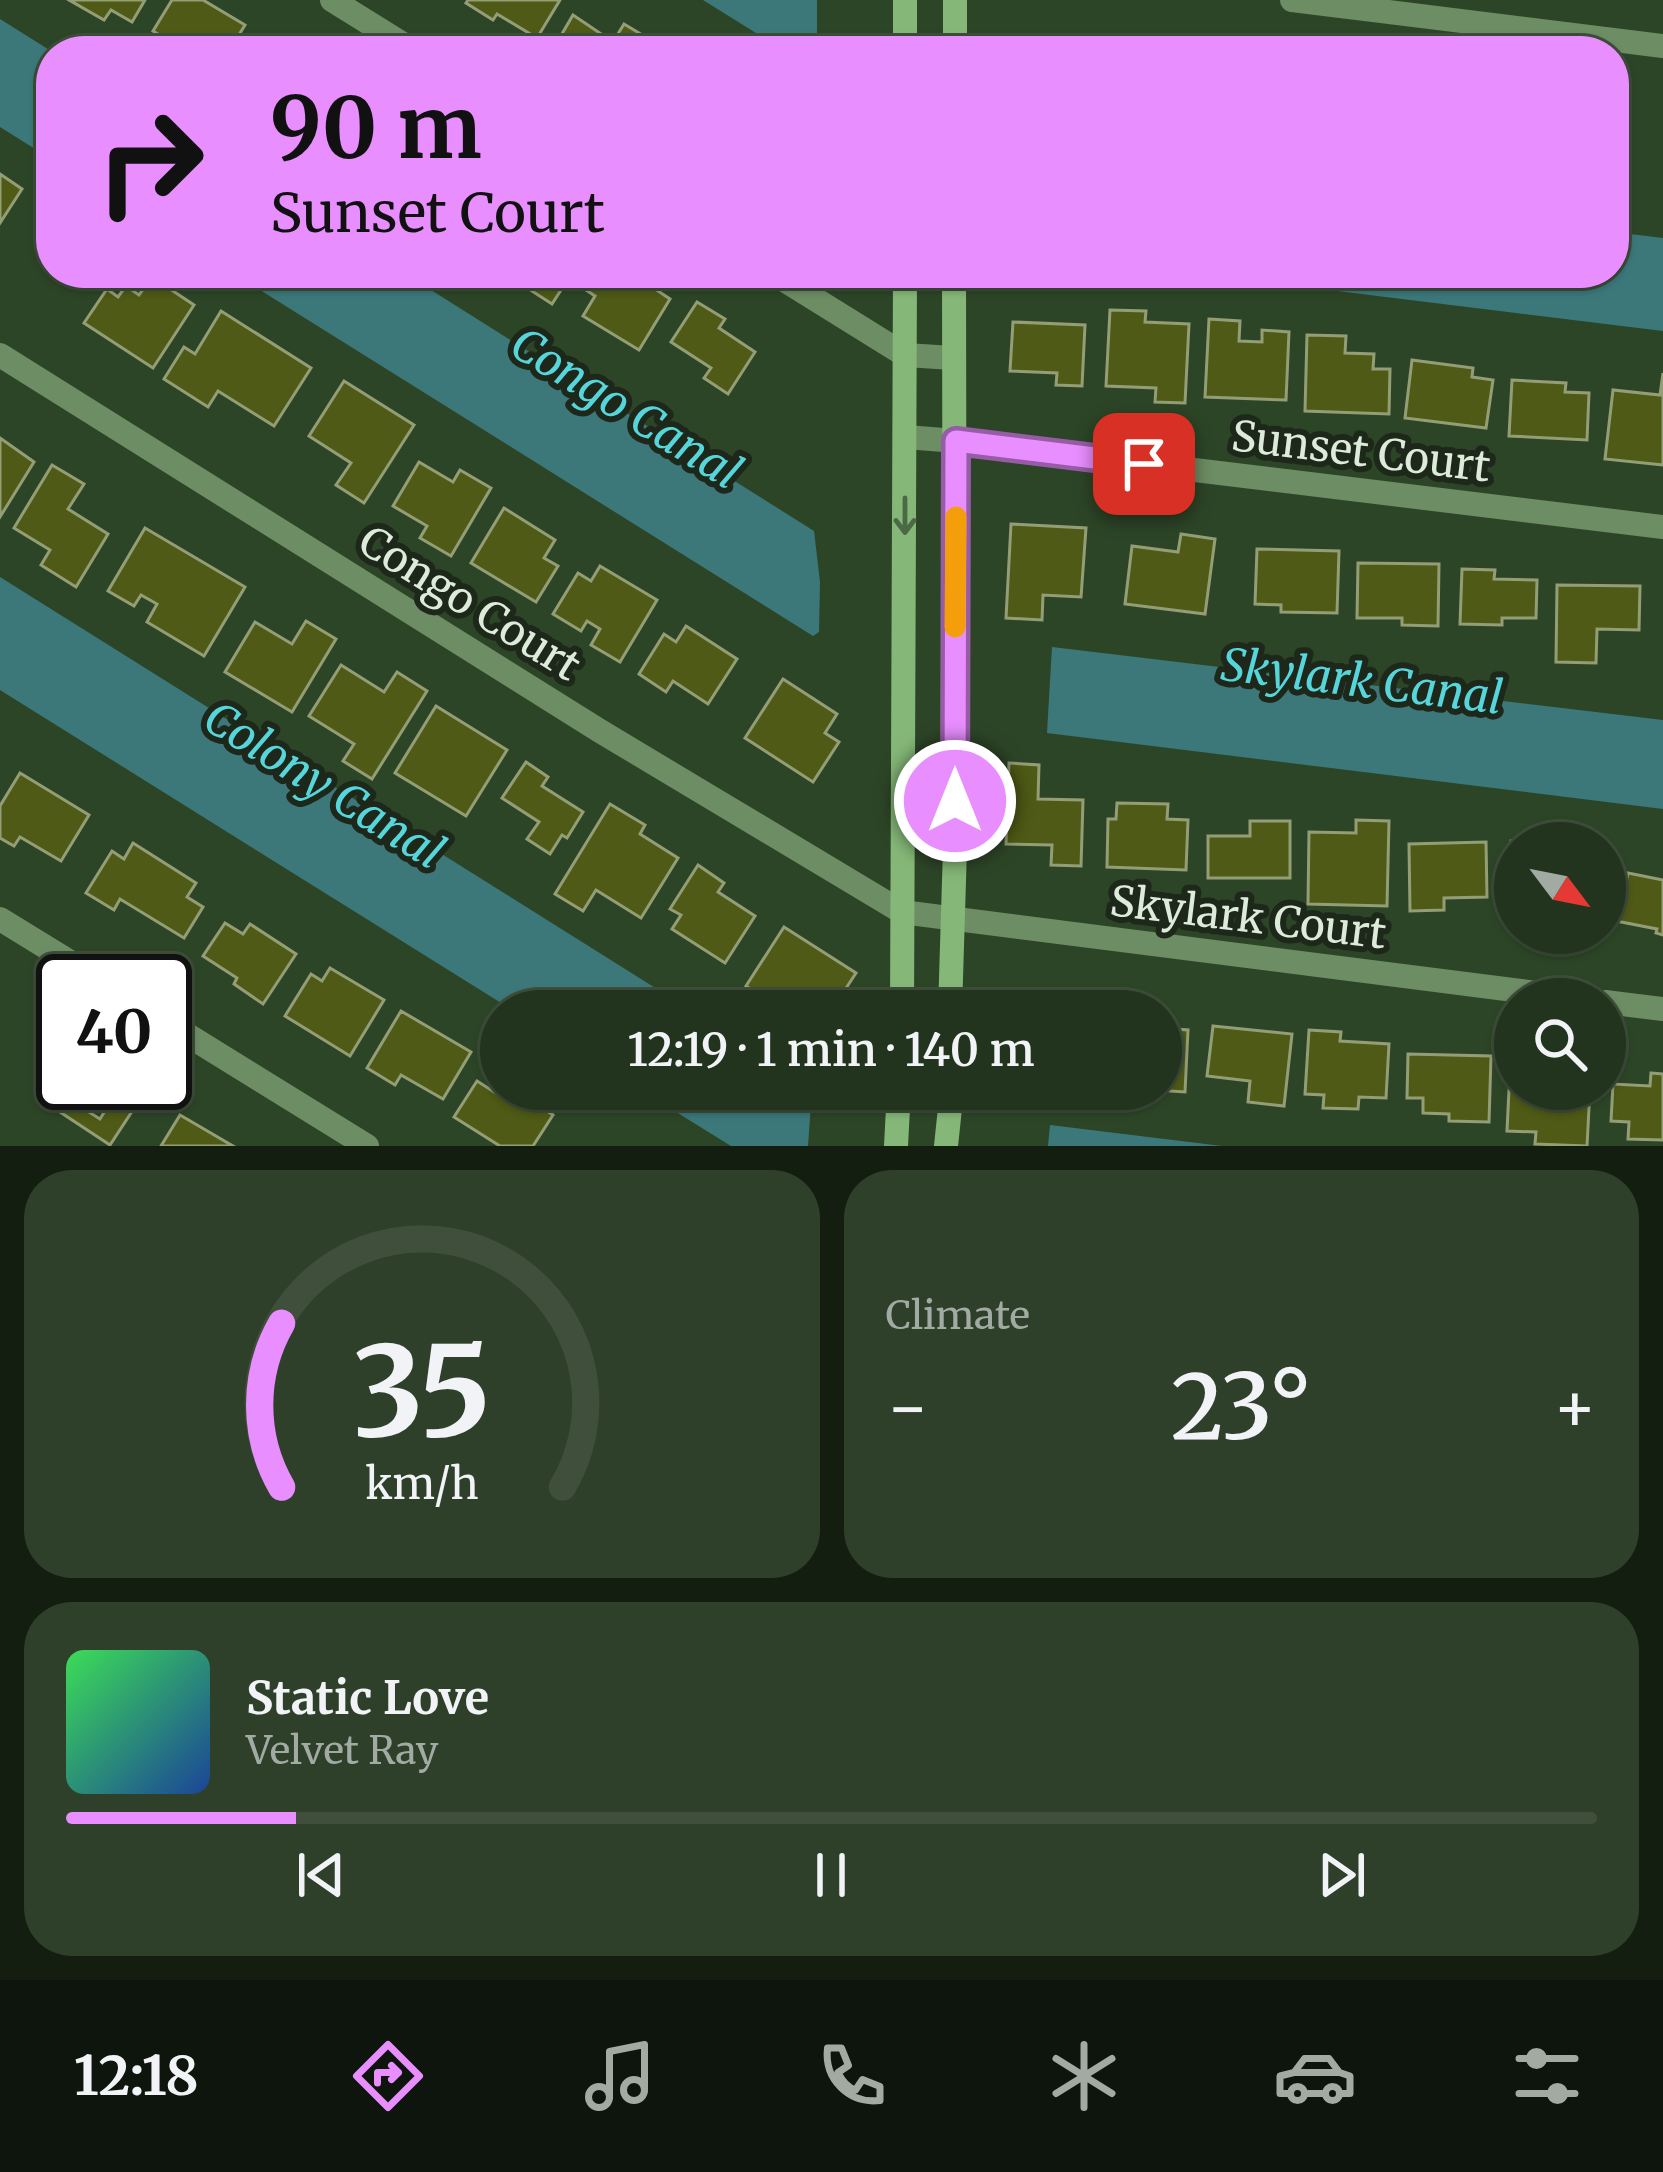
<!DOCTYPE html>
<meta charset="utf-8">
<style>
body{margin:0;font-family:Merriweather,serif;background:#2e3f2a;color:#f1f3f6;height:100vh;display:flex;flex-direction:column;font-size:45px;white-space:nowrap}
*{box-sizing:border-box;margin:0}
p{font-size:39px;color:#a2aaa4}
.icon{flex:none;width:66px;height:66px;fill:none;stroke:currentColor;stroke-width:2;stroke-linecap:round;stroke-linejoin:round}
.map{position:relative;height:1146px;overflow:hidden}
.details{display:flex;flex-direction:column;gap:24px;padding:24px;background:#131d10;flex:1}
.details>*{flex:none}
.hud{position:absolute;left:36px;top:36px;width:1593px;height:252px;border-radius:48px;box-shadow:0 3px 9px #0004,0 0 0 3px #3f4f3b;background:#e88eff;color:#111;overflow:hidden}
.needle{width:78px;rotate:122deg}
.controls{position:absolute;left:1494px;top:822px;display:grid;gap:24px}
.controls a{display:grid;place-items:center;width:132px;height:132px;border-radius:50%;background:#22341d;box-shadow:0 3px 9px #0004,0 0 0 3px #3f4f3b;font-size:60px}
.speed{position:absolute;left:36px;top:954px;display:flex;gap:24px;font-size:60px;font-weight:700;text-align:center}
.speed>*{display:grid;place-content:center;width:156px;height:156px;border-radius:50%;background:#22341d;box-shadow:0 3px 9px #0004,0 0 0 3px #3f4f3b;line-height:1}
.speed .limit{border:6px solid #111;border-radius:18px;background:#fff;color:#111}
.pin{position:absolute;display:grid;place-items:center;width:102px;height:102px;color:#fff;margin:-51px;border-radius:24px;box-shadow:0 6px 18px #0006}
.me{position:absolute;width:132px;margin:-66px;rotate:0deg;stroke-linejoin:round;filter:drop-shadow(0 0 9px #0008)}
.turn{display:flex;align-items:center;gap:42px;height:252px;padding:0 36px;font-size:54px}
.turn .icon{width:156px;height:156px;stroke-width:2.5}
.turn b{display:block;font-size:84px;line-height:102px}
.big{font-size:90px;font-weight:600;line-height:1.1}
.details .card{flex:1;display:flex;flex-direction:column;justify-content:center;gap:18px;min-width:0;padding:0 42px;border-radius:48px;background:#2e3f2a}
.details .dial{align-items:center;gap:0}
.dial svg{height:312px;overflow:visible;fill:none;stroke:#3f4f3b;stroke-width:7;stroke-linecap:round;text-anchor:middle}
.dial text{fill:#f1f3f6;stroke:none}
.song{display:flex;align-items:center;gap:36px}
.cover{width:144px;height:144px;border-radius:18px;background:linear-gradient(135deg,hsl(130 70% 55%),hsl(220 70% 35%))}
.played{height:12px;border-radius:6px;background:linear-gradient(90deg,#e88eff 15%,#3f4f3b 15%)}
.keys{display:flex;justify-content:space-around;direction:ltr}
.heat{display:flex;justify-content:space-between;align-items:center;font-size:66px;direction:ltr}
.details .tiles{flex:1;display:grid;gap:24px;grid-template-columns:1fr 1fr}
.card:last-child{grid-column:span 2}
.trip{position:absolute;left:480px;top:990px;width:702px;height:120px;border-radius:60px;background:#22341d;box-shadow:0 3px 9px #0004,0 0 0 3px #3f4f3b;font-weight:600;line-height:120px;text-align:center}
.dock{display:flex;height:192px;justify-content:space-around;align-items:center;background:#0e150c;color:#a2aaa4}
.dock .icon{width:84px;height:84px}
.dock .current{color:#e88eff}
.dock b{font-size:54px;color:#f1f3f6}
.map>svg:first-child{display:block}
</style>
<div class="map">
<svg width="1663" height="1146" viewBox="0 0 1663 1146">
<rect width="100%" height="100%" fill="#2d4527"/>
<!-- water -->
<g fill="#3c787a">
<path d="M 703,0 L 817,0 L 817,51 L 785,51 Z"/>
<path d="M 0,19 L 51,51 L 51,159 L 0,127 Z"/>
<path d="M 1614,232 L 1663,238 L 1663,331 L 1190,273 L 1614,273 Z"/>
<path d="M 233,273 L 404,273 L 814,531 L 820,582 L 819,632 L 813,636 Z"/>
<path d="M 0,577 L 692,1011 L 514,1011 L 0,690 Z"/>
<path d="M 1052,647 L 1663,720 L 1663,809 L 1047,733 Z"/>
<path d="M 639,1089 L 812,1089 L 808,1146 L 731,1146 Z"/>
<path d="M 1050,1125 L 1222,1146 L 1048,1146 Z"/>
</g>
<!-- building -->
<g fill="#4e5a15" stroke="#949e76" stroke-width="3">
<path d="M 69,0 L 145,0 L 132,22 L 111,10 L 104,20 Z"/>
<path d="M 172,0 L 203,0 L 245,25 L 229,51 L 185,51 L 153,31 Z"/>
<path d="M 468,0 L 560,0 L 537,38 L 497,14 L 493,20 L 466,3 Z"/>
<path d="M 573,15 L 613,42 L 624,24 L 649,39 L 642,51 L 552,51 Z"/>
<path d="M 1013,36 L 1045,38 L 1045,50 L 1076,51 L 1012,51 Z"/>
<path d="M 1614,100 L 1624,101 L 1623,137 L 1614,136 Z"/>
<path d="M 0,174 L 22,189 L 0,223 Z"/>
<path d="M 504,273 L 572,273 L 552,304 Z"/>
<path d="M 593,273 L 631,273 L 670,299 L 639,350 L 583,316 L 595,296 L 583,288 Z"/>
<path d="M 152,277 L 194,305 L 153,368 L 84,323 L 107,289 L 118,297 L 126,286 L 139,295 Z"/>
<path d="M 697,302 L 725,319 L 719,328 L 755,352 L 728,394 L 704,378 L 711,368 L 671,342 Z"/>
<path d="M 1110,310 L 1146,311 L 1145,322 L 1189,324 L 1185,403 L 1155,402 L 1156,388 L 1106,386 Z"/>
<path d="M 221,311 L 311,368 L 274,426 L 218,391 L 208,407 L 164,379 L 184,347 L 195,354 Z"/>
<path d="M 1209,319 L 1240,321 L 1239,341 L 1262,342 L 1262,330 L 1289,332 L 1286,400 L 1205,397 Z"/>
<path d="M 1013,322 L 1085,325 L 1082,386 L 1056,385 L 1057,373 L 1010,371 Z"/>
<path d="M 1307,335 L 1346,336 L 1345,353 L 1374,354 L 1373,369 L 1390,369 L 1389,414 L 1305,411 Z"/>
<path d="M 1412,360 L 1473,368 L 1472,377 L 1493,380 L 1486,428 L 1405,418 Z"/>
<path d="M 1663,373 L 1663,465 L 1605,459 L 1613,390 L 1660,395 Z"/>
<path d="M 1512,380 L 1566,383 L 1565,392 L 1589,393 L 1587,440 L 1509,436 Z"/>
<path d="M 344,381 L 414,425 L 364,503 L 336,485 L 351,463 L 309,436 Z"/>
<path d="M 0,438 L 34,462 L 0,517 Z"/>
<path d="M 419,462 L 453,482 L 460,470 L 491,488 L 451,556 L 420,538 L 427,526 L 393,506 Z"/>
<path d="M 52,465 L 84,484 L 68,509 L 108,534 L 76,587 L 41,565 L 50,550 L 14,528 Z"/>
<path d="M 504,508 L 555,540 L 544,558 L 558,566 L 536,602 L 471,563 Z"/>
<path d="M 1011,524 L 1086,528 L 1081,597 L 1043,595 L 1042,620 L 1006,618 Z"/>
<path d="M 145,528 L 245,587 L 204,656 L 147,622 L 157,604 L 141,595 L 134,606 L 108,591 Z"/>
<path d="M 1181,534 L 1215,539 L 1205,614 L 1125,604 L 1132,546 L 1178,552 Z"/>
<path d="M 1257,549 L 1339,551 L 1337,613 L 1281,612 L 1281,605 L 1255,604 Z"/>
<path d="M 1358,563 L 1439,564 L 1438,626 L 1402,625 L 1402,618 L 1357,618 Z"/>
<path d="M 600,566 L 657,600 L 620,662 L 591,645 L 600,629 L 587,621 L 581,631 L 553,614 L 578,573 L 591,581 Z"/>
<path d="M 1462,569 L 1495,570 L 1494,579 L 1537,580 L 1536,618 L 1502,618 L 1502,625 L 1460,624 Z"/>
<path d="M 1557,585 L 1640,586 L 1639,630 L 1597,629 L 1596,663 L 1556,662 Z"/>
<path d="M 306,621 L 336,639 L 292,712 L 225,672 L 255,622 L 292,644 Z"/>
<path d="M 686,626 L 737,659 L 708,704 L 673,681 L 666,692 L 639,674 L 664,634 L 676,642 Z"/>
<path d="M 341,665 L 384,692 L 397,672 L 427,691 L 372,779 L 343,761 L 354,744 L 309,716 Z"/>
<path d="M 783,679 L 837,714 L 825,733 L 839,742 L 813,782 L 745,738 Z"/>
<path d="M 436,706 L 507,750 L 466,816 L 395,773 Z"/>
<path d="M 526,762 L 548,777 L 542,786 L 583,812 L 567,838 L 562,835 L 550,854 L 527,839 L 539,822 L 502,798 Z"/>
<path d="M 1009,763 L 1039,765 L 1038,799 L 1083,800 L 1081,866 L 1051,865 L 1052,845 L 1006,844 Z"/>
<path d="M 20,773 L 89,815 L 61,861 L 20,837 L 14,846 L 0,838 L 0,806 Z"/>
<path d="M 1117,803 L 1168,804 L 1167,819 L 1188,820 L 1186,870 L 1107,867 L 1108,819 L 1116,819 Z"/>
<path d="M 610,804 L 645,825 L 640,834 L 678,858 L 641,918 L 596,890 L 583,911 L 555,894 Z"/>
<path d="M 1356,820 L 1389,821 L 1387,906 L 1308,904 L 1309,832 L 1356,833 Z"/>
<path d="M 1250,821 L 1290,821 L 1290,878 L 1208,878 L 1208,836 L 1250,836 Z"/>
<path d="M 1511,841 L 1592,842 L 1515,843 L 1515,929 L 1510,929 Z"/>
<path d="M 1486,842 L 1487,897 L 1444,898 L 1444,910 L 1410,911 L 1409,844 Z"/>
<path d="M 133,843 L 196,883 L 187,897 L 203,907 L 184,938 L 120,899 L 114,910 L 86,893 L 112,851 L 124,859 Z"/>
<path d="M 698,865 L 724,883 L 718,892 L 755,916 L 725,963 L 672,929 L 681,915 L 670,909 Z"/>
<path d="M 1628,873 L 1663,880 L 1663,935 L 1656,933 L 1657,929 L 1606,919 L 1613,887 L 1625,890 Z"/>
<path d="M 225,923 L 243,934 L 250,924 L 296,954 L 263,1004 L 234,984 L 237,978 L 203,956 Z"/>
<path d="M 784,927 L 856,973 L 831,1011 L 784,1011 L 746,986 Z"/>
<path d="M 330,968 L 384,1000 L 350,1056 L 285,1016 L 311,974 L 322,981 Z"/>
<path d="M 1054,1002 L 1089,1003 L 1089,1011 L 1053,1011 Z"/>
<path d="M 401,1011 L 471,1052 L 443,1099 L 401,1075 L 395,1085 L 367,1068 Z"/>
<path d="M 1213,1026 L 1292,1034 L 1284,1106 L 1248,1102 L 1250,1081 L 1207,1076 Z"/>
<path d="M 1161,1028 L 1188,1030 L 1185,1092 L 1138,1089 L 1161,1089 Z"/>
<path d="M 1309,1030 L 1341,1032 L 1340,1041 L 1389,1044 L 1386,1098 L 1359,1097 L 1358,1109 L 1323,1108 L 1324,1095 L 1305,1094 Z"/>
<path d="M 63,1045 L 65,1083 L 59,1092 L 40,1080 Z"/>
<path d="M 1408,1054 L 1491,1056 L 1489,1122 L 1449,1121 L 1449,1114 L 1423,1113 L 1423,1098 L 1407,1098 Z"/>
<path d="M 1510,1069 L 1515,1070 L 1515,1089 L 1590,1089 L 1587,1146 L 1535,1144 L 1536,1132 L 1507,1131 Z"/>
<path d="M 1651,1073 L 1663,1074 L 1663,1140 L 1628,1139 L 1629,1122 L 1611,1121 L 1613,1084 L 1650,1086 Z"/>
<path d="M 477,1081 L 502,1097 L 508,1089 L 513,1089 L 553,1115 L 533,1146 L 500,1146 L 454,1117 Z"/>
<path d="M 72,1083 L 143,1083 L 148,1087 L 110,1145 L 60,1112 L 68,1099 L 100,1119 L 108,1106 Z"/>
<path d="M 1010,1089 L 1044,1089 L 1043,1106 L 1009,1104 Z"/>
<path d="M 180,1115 L 233,1146 L 161,1146 Z"/>
</g>
<g fill="none" stroke-linecap="round" stroke-linejoin="round">
<!-- street -->
<g stroke="#6d8d64" stroke-width="24">
<path d="M 332,0 L 414,51"/>
<path d="M 1292,0 L 1663,46"/>
<path d="M 773,273 L 905,355 L 953,358"/>
<path d="M 0,355 L 600,731 L 902,912 L 1583,999"/>
<path d="M 906,437 L 956,441 L 1663,527"/>
<path d="M 0,919 L 101,981"/>
<path d="M 1605,1002 L 1663,1009"/>
<path d="M 165,1021 L 367,1146"/>
</g>
<!-- secondary -->
<g stroke="#85b878" stroke-width="24">
<path d="M 955,0 L 955,51"/>
<path d="M 905,51 L 905,0"/>
<path d="M 902,1011 L 905,273"/>
<path d="M 950,1011 L 955,848 L 954,273"/>
<path d="M 896,1146 L 899,1089"/>
<path d="M 946,1146 L 952,1089"/>
</g>
</g>
<!-- one-way arrows -->
<defs><path id="oneway-shaft" d="M-6 0H5M1.5-3L5.5 0L1.5 3" fill="none" stroke-width="1.6" stroke-linecap="round" stroke-linejoin="round" transform="scale(3)"/></defs>
<use stroke="#4c6945" href="#oneway-shaft" transform="translate(905 516) rotate(90)"/>
<g fill="none" stroke-linecap="round" stroke-linejoin="round">
<!-- route casing -->
<g stroke="#975ca6" stroke-width="30">
<path id="route" d="M 955,801 L 956,441 L 1144,464"/>
</g>
<!-- route -->
<use href="#route" stroke="#e88eff" stroke-width="21"/>
<!-- slow -->
<path stroke="#f59e0b" stroke-width="21" d="M 955,627 L 956,517"/>
</g>
<g text-anchor="middle" stroke-width="12" stroke-linejoin="round" paint-order="stroke">
<!-- street labels -->
<g font-size="42" fill="#ddecda" stroke="#1d281b">
<text transform="translate(1361 451) rotate(7)" y="15">Sunset Court</text>
<text transform="translate(470 603) rotate(32)" y="15">Congo Court</text>
<text transform="translate(1248 917) rotate(7)" y="15">Skylark Court</text>
</g>
<!-- water labels -->
<g font-size="45" font-style="italic" fill="#56d5db" stroke="#1d281b">
<text transform="translate(626 408) rotate(32)" y="16">Congo Canal</text>
<text transform="translate(1362 681) rotate(7)" y="16">Skylark Canal</text>
<text transform="translate(324 785) rotate(32)" y="16">Colony Canal</text>
</g>
</g>
</svg>
<div class="controls">
<a><svg class="needle" viewBox="-14 -14 28 28"><path d="M0-13l5 13h-10z" fill="#e53935"/><path d="M0 13l5-13h-10z" fill="#a2aaa4"/></svg></a>
<a><svg class="icon" aria-label="search" viewBox="0 0 24 24"><circle cx="10" cy="10" r="6"/><path d="M15 15l6 6"/></svg></a>
</div>
<div class="speed"><div class="limit">40</div></div>
<div class="pin" style="left:1144px;top:464px;background:#d93025"><svg class="icon" aria-label="arrive" viewBox="0 0 24 24"><path d="M6 21V4h12l-3 4 3 4H6"/></svg></div>
<svg class="me" style="left:955px;top:801px" viewBox="-20 -20 40 40"><circle r="17" fill="#e88eff" stroke="#fff" stroke-width="3"/><path d="M0-11L8 9 0 5-8 9z" fill="#fff"/></svg>
<div class="trip">12:19 · 1 min · 140 m</div>
<div class="hud">
<div class="turn"><svg class="icon" aria-label="right" viewBox="0 0 24 24"><path d="M7 20v-9h11M14 6l5 5-5 5"/></svg><div><b>90 m</b>Sunset Court</div></div>
</div>
</div>
<section class="details">
<div class="tiles">
<div class="card dial"><svg viewBox="0 0 100 80">
<path d="M14 69A42 42 0 1 1 86 69"/>
<path d="M14 69A42 42 0 0 1 14 27" stroke="#e88eff"/>
<text x="50" y="56" font-size="32" font-weight="700">35</text>
<text x="50" y="72" font-size="11">km/h</text>
</svg></div>
<div class="card"><p>Climate</p>
<div class="heat"><a>−</a><b class="big">23°</b><a>+</a></div>
</div>
<div class="card">
<div class="song"><i class="cover"></i><div><b>Static Love</b><p>Velvet Ray</p></div></div>
<div class="played"></div>
<div class="keys"><svg class="icon" aria-label="previous" viewBox="0 0 24 24"><path d="M18 5L8 12l10 7zM5 5v14"/></svg><svg class="icon" aria-label="pause" viewBox="0 0 24 24"><path d="M8 5v14M16 5v14"/></svg><svg class="icon" aria-label="next" viewBox="0 0 24 24"><path d="M6 5l10 7-10 7zM19 5v14"/></svg></div>
</div>
</div>
</section>
<nav class="dock">
<b>12:18</b>
<svg class="icon current" aria-label="directions" viewBox="0 0 24 24"><path d="M12 3l9 9-9 9-9-9zM9 14v-3h6M13 9l2 2-2 2"/></svg>
<svg class="icon" aria-label="music" viewBox="0 0 24 24"><path d="M9 18V5l10-2v13"/><circle cx="6" cy="18" r="3"/><circle cx="16" cy="16" r="3"/></svg>
<svg class="icon" aria-label="phone" viewBox="0 0 24 24"><path d="M5 4h4l2 5-3 2q2 4 5 5l2-3 5 2v4C11 20 4 13 5 4z"/></svg>
<svg class="icon" aria-label="climate" viewBox="0 0 24 24"><path d="M12 3v18M4 7l16 10M4 17L20 7"/></svg>
<svg class="icon" aria-label="car" viewBox="0 0 24 24"><path d="M5 17H2v-5l4-1 3-4h7l3 4 3 1v5h-3M9 17h6M6 11h13"/><circle cx="7" cy="17" r="2"/><circle cx="17" cy="17" r="2"/></svg>
<svg class="icon" aria-label="filters" viewBox="0 0 24 24"><path d="M4 7h16M4 17h16"/><circle cx="9" cy="7" r="2"/><circle cx="15" cy="17" r="2"/></svg>
</nav>
